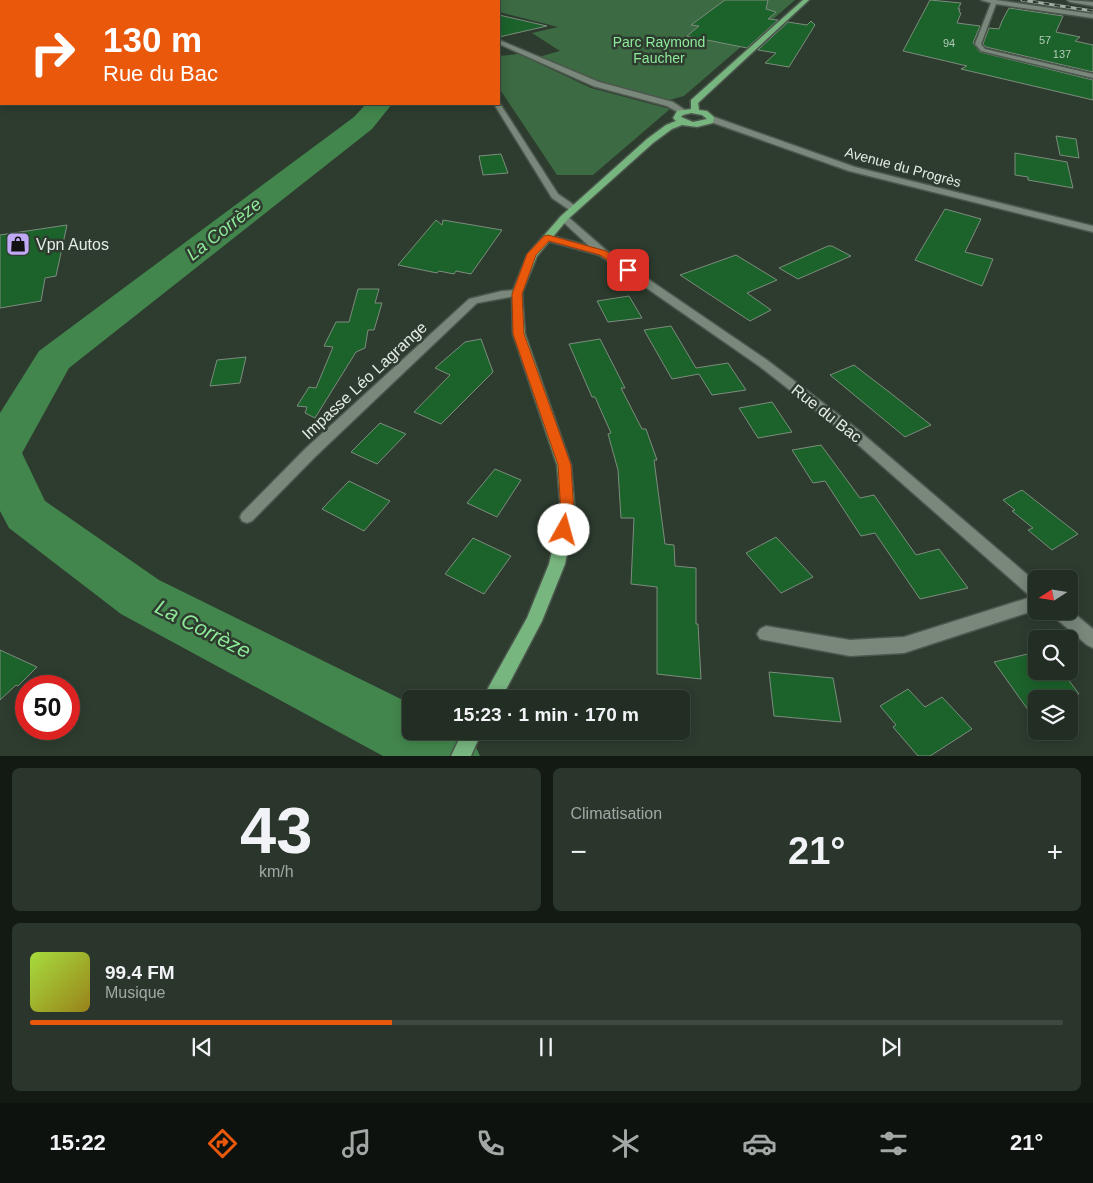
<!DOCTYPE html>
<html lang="fr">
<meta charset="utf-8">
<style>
body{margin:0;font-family:Helvetica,sans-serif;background:#2a352b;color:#f1f3f6;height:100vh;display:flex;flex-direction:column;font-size:19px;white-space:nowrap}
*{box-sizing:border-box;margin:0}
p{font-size:16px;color:#a2a8a6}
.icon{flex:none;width:28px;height:28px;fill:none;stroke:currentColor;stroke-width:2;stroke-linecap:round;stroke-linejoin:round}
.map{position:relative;height:756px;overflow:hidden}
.drawer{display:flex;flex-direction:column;gap:12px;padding:12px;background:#131913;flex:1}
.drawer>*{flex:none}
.top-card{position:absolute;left:0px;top:0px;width:500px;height:105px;box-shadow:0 2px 12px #0003,0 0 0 1px #3f4941;background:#ea580c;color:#fff;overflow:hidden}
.needle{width:32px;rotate:258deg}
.fabs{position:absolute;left:1028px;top:570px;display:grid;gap:10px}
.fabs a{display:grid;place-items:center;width:50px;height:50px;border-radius:8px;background:#222d23;box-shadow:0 2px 12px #0003,0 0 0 1px #3f4941;font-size:25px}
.speed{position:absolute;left:15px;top:675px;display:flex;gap:10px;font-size:25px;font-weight:700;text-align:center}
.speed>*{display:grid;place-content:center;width:65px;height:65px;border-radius:50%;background:#222d23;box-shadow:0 2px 12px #0003,0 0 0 1px #3f4941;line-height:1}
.speed .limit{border:8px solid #d22;background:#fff;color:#111}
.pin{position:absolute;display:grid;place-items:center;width:42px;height:42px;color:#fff;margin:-21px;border-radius:10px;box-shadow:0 2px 8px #0006}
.me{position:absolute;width:55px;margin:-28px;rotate:7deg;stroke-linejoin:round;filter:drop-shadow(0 0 4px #0008)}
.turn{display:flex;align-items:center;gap:18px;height:105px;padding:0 20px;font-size:22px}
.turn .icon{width:65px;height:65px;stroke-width:2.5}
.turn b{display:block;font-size:35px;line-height:42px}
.big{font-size:38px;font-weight:600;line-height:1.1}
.drawer .tile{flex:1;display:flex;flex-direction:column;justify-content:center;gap:8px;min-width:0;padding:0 18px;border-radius:8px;background:#2a352b}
.drawer .dial{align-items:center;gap:0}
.dial b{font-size:65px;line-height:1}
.song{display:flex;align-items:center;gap:15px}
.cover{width:60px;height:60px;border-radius:8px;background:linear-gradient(135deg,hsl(80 70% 55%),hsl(50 70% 35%))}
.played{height:5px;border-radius:2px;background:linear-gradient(90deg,#ea580c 35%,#3f4941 35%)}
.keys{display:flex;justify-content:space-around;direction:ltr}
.heat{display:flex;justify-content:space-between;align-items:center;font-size:28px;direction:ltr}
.drawer .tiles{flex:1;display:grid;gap:12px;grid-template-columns:1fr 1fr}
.tile:last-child{grid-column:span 2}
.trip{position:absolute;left:402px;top:690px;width:288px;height:50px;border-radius:8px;background:#222d23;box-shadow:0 2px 12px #0003,0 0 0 1px #3f4941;font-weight:600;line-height:50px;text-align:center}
.tabs{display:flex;height:80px;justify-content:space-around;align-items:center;background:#0e120e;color:#a2a8a6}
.tabs .icon{width:35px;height:35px}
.tabs .active{color:#ea580c}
.tabs b{font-size:22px;color:#f1f3f6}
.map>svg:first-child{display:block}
</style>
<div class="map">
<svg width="1093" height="756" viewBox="0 0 1093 756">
<rect width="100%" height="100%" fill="#2e3c2f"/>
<!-- green -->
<g fill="#3c6a42">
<path d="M 445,0 L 795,0 L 684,96 L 662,102 L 596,84 L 535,58 L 560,51 L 532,33 L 558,27 L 499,12 L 499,1 Z"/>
<path d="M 519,54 L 591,88 L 670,109 L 593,175 L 557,175 L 499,88 L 499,56 Z"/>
</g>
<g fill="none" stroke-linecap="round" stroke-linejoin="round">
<!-- river -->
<g fill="#43864d" fill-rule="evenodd">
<rect x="369" y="0" width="19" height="1"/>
<path d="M 366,104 L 392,104 L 372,129 L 69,368 L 22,453 L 45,501 L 159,580 L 411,704 L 411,731 L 466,731 L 470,734 L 480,756 L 383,756 L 121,614 L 9,528 L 0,511 L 0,413 L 39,351 L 354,117 Z"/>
</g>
</g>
<!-- building -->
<g fill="#1c622b" stroke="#7c8c7d">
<path d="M 725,0 L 768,0 L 766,9 L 776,12 L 768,19 L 778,20 L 747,48 L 687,36 L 699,26 L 691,25 Z"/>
<path d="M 930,0 L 961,3 L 958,9 L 960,9 L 959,12 L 961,13 L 957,23 L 980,26 L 973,43 L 980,52 L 1093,80 L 1093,100 L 961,69 L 967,66 L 903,51 Z"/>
<path d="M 1009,8 L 1063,16 L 1056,32 L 1080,37 L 1075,41 L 1093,45 L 1093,72 L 986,47 L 983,44 L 989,28 L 999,29 L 1002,21 Z"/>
<path d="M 499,15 L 547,26 L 499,37 Z"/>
<path d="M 811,21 L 815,25 L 789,67 L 765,63 L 776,53 L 758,50 L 788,22 L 807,25 Z"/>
<path d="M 1056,136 L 1076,139 L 1079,158 L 1060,155 Z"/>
<path d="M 1015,153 L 1067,162 L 1073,188 L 1028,180 L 1028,177 L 1015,175 Z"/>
<path d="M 501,154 L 508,173 L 483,175 L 479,156 Z"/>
<path d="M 945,209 L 981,219 L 965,252 L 993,259 L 982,286 L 915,260 Z"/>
<path d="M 436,220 L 442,225 L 443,220 L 502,230 L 471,274 L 456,271 L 454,274 L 439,271 L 437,273 L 398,265 Z"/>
<path d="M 67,225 L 56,276 L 45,278 L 41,301 L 0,308 L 0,235 Z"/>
<path d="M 828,246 L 832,246 L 851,256 L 798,279 L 779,268 Z"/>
<path d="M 736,255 L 777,280 L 747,293 L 771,310 L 750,321 L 680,275 Z"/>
<path d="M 358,289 L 379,289 L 375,303 L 382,303 L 374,330 L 368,330 L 365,348 L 356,352 L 315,418 L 305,413 L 307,407 L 297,406 L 309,387 L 316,388 L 333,347 L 324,346 L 336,322 L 349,322 Z"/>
<path d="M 629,296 L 642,318 L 608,322 L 597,301 Z"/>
<path d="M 671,326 L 696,368 L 728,363 L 746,390 L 712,395 L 699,374 L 672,379 L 644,330 Z"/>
<path d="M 481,339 L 493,372 L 441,424 L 414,412 L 450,375 L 435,368 L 465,342 Z"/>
<path d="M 600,339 L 625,388 L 621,388 L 642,429 L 646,429 L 657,460 L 654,460 L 665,544 L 674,545 L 675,566 L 696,568 L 696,624 L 698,624 L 701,679 L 657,674 L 657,587 L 631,584 L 634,518 L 621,518 L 618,470 L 608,434 L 611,433 L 595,397 L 592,397 L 569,344 Z"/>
<path d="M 246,357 L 240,383 L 210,386 L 217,360 Z"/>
<path d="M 854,365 L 893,395 L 931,425 L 905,437 L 830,375 Z"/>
<path d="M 772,402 L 792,432 L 758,438 L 739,408 Z"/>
<path d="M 380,423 L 406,434 L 377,464 L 351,452 Z"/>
<path d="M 821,445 L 860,498 L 874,495 L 916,555 L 939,549 L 968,588 L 920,599 L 875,533 L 861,536 L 825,481 L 813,483 L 792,450 Z"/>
<path d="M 495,469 L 521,480 L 497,517 L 467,503 Z"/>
<path d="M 349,481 L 390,501 L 364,531 L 322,509 Z"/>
<path d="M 1022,490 L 1078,534 L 1052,550 L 1028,530 L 1033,528 L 1012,511 L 1015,510 L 1003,500 Z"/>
<path d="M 776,537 L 813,577 L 781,593 L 746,553 Z"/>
<path d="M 473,538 L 511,556 L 484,594 L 445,574 Z"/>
<path d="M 0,650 L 37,667 L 18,686 L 16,685 L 0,700 Z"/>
<path d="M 1036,652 L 1036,671 L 1062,671 L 1079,694 L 1059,699 L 1036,699 L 1036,721 L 994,662 Z"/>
<path d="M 769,672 L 833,678 L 841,722 L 774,716 Z"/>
<path d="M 908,689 L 925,707 L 942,697 L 972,729 L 930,756 L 918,756 L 893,727 L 896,725 L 880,706 Z"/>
</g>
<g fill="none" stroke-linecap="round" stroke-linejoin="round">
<!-- minor casing -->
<g stroke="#4c574d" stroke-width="3">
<g id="minor">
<path d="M 419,0 L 425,0 L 426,1 L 420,1 Z"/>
<path d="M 981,0 L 996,0 L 1093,14 L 1093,18 L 996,4 L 981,44 L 985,49 L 1093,74 L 1093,78 L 981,51 L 975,44 L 991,3 Z"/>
<path d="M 1067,0 L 1093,2 L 1093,6 L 1070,2 Z"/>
<path d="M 499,40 L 599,82 L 673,102 L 688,112 L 681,114 L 667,106 L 593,86 L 499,44 Z"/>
<path d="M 499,102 L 558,194 L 577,207 L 577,211 L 571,211 L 552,198 L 494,104 L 499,104 Z"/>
<path d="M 708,117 L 714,117 L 855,167 L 1093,226 L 1093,232 L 849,171 L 708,121 Z"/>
<path d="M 564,215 L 567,216 L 607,251 L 767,360 L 857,429 L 1036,582 L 1036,610 L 904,653 L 850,656 L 760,639 L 757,634 L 760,629 L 766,626 L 850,640 L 904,637 L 1031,597 L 847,435 L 759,366 L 599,255 L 544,240 L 544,236 L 548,235 L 589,246 L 561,220 L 559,218 Z"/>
<path d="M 517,290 L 522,293 L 521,295 L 477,303 L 315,457 L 252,521 L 247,523 L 242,521 L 240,517 L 242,513 L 305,449 L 469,299 L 502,291 Z"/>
<path d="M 1069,609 L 1093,629 L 1093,648 L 1087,645 L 1053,616 L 1051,611 L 1069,611 Z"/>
</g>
</g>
<!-- major casing -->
<g stroke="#4c574d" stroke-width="3">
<g id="major">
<path d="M 803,0 L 809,0 L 698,103 L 699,110 L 707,111 L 714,117 L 713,123 L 697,127 L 682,125 L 672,129 L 653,143 L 567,220 L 537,256 L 522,293 L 525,334 L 571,465 L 575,513 L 565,564 L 542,621 L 501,699 L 482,699 L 527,618 L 549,564 L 561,513 L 557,465 L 513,334 L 512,293 L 527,255 L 561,216 L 647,139 L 666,125 L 676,121 L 673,118 L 677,111 L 691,109 L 691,100 ZM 691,113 L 702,115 L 707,119 L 693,122 L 681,117 L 683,115 Z"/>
<path d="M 463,731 L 482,731 L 471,756 L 451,756 Z"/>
</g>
</g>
<!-- minor -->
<use href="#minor" fill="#79887a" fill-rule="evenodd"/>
<!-- major -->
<use href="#major" fill="#78b680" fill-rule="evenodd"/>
<!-- rail casing -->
<g stroke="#a3ada4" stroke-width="3">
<path id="rail" d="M 1022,0 L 1093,11"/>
</g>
<!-- rail -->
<use href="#rail" stroke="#2e3c2f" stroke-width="2" stroke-dasharray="5.5" stroke-linecap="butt"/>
</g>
<!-- route -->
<path fill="#ea580c" stroke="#983908" d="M 548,235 L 606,251 L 633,270 L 628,273 L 624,272 L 600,255 L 549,241 L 536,255 L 522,294 L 524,334 L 571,465 L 574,513 L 569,534 L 564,536 L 559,534 L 557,530 L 561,513 L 558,465 L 513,334 L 512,294 L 527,254 L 544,236 Z"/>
<!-- icons -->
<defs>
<g id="shop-square" transform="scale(1.25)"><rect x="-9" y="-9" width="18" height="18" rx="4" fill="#bfa9f4" stroke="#2e3c2f"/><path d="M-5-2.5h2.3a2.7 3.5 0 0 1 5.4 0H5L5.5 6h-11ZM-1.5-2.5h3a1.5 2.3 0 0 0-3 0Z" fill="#111"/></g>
</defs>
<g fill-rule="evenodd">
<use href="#shop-square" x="18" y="244"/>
</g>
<g text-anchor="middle" stroke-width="5" stroke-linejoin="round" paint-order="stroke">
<!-- far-number labels -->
<g font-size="11" fill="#b2cab6">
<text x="1045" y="44">57</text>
<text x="949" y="47">94</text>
<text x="1062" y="58">137</text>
</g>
<!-- far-park labels -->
<g font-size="14" fill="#8eea9a" stroke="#2e3c2f">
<text x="659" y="47">Parc Raymond<tspan x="659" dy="16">Faucher</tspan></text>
</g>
<!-- far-street labels -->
<g font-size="14" fill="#e4ece5" stroke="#2e3c2f">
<text transform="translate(903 167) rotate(15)" y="5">Avenue du Progrès</text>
</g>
<!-- poi labels -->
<g font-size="16" fill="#e4ece5" stroke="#2e3c2f" text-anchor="start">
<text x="36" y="250">Vpn Autos</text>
</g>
<!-- street labels -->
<g font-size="16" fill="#e4ece5" stroke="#2e3c2f">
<text transform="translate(364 380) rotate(-43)" y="6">Impasse Léo Lagrange</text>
<text transform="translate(827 413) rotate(38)" y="6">Rue du Bac</text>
</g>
<!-- water labels -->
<g font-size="18" font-style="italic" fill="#8ee999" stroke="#2e3c2f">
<text transform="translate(224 229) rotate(-38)" y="6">La Corrèze</text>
</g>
<!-- near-water labels -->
<g font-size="21" font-style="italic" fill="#8ee999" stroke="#2e3c2f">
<text transform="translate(203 629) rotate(27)" y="7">La Corrèze</text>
</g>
</g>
</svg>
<div class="fabs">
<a><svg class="needle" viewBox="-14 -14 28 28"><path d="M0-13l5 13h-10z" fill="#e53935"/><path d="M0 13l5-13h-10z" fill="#a2a8a6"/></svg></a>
<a><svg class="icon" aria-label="search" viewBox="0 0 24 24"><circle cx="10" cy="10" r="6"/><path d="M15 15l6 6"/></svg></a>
<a><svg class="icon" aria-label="layers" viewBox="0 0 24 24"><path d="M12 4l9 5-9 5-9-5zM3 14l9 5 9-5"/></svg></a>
</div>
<div class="speed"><div class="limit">50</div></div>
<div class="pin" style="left:628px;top:270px;background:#d93025"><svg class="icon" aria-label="arrive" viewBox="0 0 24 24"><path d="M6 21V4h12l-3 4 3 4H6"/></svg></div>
<svg class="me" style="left:564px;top:530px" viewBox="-20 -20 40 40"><circle r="19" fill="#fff"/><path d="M0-13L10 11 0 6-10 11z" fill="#ea580c"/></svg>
<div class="trip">15:23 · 1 min · 170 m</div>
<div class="top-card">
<div class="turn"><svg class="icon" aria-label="right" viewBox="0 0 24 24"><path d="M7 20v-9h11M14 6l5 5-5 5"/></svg><div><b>130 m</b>Rue du Bac</div></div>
</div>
</div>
<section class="drawer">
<div class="tiles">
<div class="tile dial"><b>43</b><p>km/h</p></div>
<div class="tile"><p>Climatisation</p>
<div class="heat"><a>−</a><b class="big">21°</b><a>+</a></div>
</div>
<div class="tile">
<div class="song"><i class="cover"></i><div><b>99.4 FM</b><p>Musique</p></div></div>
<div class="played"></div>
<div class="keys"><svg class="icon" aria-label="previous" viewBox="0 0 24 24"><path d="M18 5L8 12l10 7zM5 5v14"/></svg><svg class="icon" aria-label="pause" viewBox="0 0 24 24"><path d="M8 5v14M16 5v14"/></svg><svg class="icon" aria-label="next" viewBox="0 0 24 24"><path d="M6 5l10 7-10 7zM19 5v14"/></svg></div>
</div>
</div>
</section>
<nav class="tabs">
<b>15:22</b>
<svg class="icon active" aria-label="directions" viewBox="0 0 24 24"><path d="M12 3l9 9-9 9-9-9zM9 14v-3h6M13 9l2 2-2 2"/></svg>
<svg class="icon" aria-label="music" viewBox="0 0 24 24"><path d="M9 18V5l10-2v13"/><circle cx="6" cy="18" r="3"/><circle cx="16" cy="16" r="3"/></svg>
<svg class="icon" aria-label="phone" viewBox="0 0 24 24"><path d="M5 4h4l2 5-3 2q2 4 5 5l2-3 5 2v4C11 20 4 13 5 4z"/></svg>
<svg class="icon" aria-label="climate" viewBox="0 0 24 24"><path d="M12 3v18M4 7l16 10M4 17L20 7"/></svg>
<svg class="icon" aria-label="car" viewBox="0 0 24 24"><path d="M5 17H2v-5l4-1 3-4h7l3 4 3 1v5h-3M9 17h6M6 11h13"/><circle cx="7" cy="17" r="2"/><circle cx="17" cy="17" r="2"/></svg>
<svg class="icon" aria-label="filters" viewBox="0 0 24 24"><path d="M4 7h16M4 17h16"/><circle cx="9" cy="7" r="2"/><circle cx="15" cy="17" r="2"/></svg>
<b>21°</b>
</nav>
